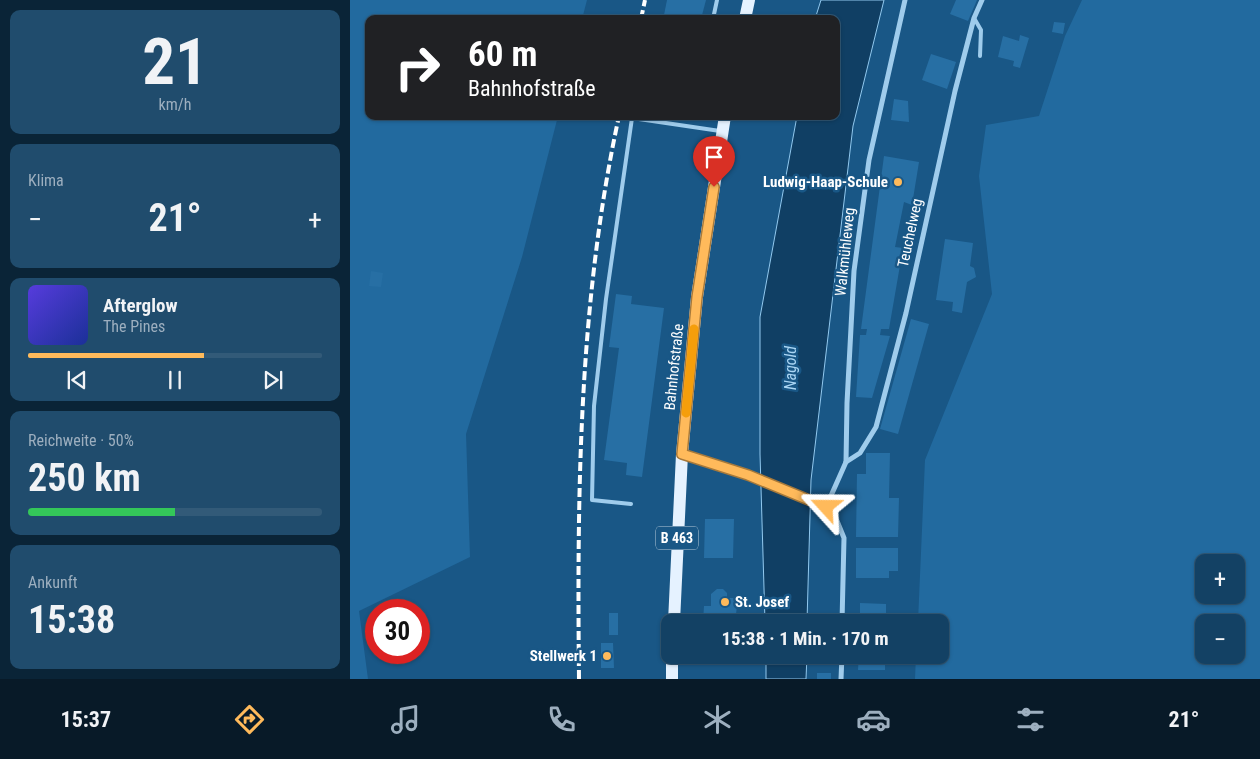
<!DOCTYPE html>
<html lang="de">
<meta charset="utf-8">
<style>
body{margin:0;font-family:"Roboto Condensed",sans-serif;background:#204c6d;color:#f1f3f6;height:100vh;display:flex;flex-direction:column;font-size:19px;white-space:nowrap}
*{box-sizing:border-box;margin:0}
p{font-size:16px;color:#9dafbf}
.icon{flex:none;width:28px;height:28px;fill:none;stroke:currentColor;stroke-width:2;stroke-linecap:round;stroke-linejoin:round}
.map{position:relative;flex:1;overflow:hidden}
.drawer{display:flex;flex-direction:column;gap:10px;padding:10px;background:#0a2437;width:350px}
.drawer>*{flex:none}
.guide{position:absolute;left:15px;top:15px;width:475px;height:105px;border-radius:10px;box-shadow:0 1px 4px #0004,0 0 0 1px #325a78;background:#202124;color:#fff;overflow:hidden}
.buttons{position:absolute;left:845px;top:554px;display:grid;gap:10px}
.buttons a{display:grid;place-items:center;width:50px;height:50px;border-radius:10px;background:#134164;box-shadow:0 1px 4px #0004,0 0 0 1px #325a78;font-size:25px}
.speed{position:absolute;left:15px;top:599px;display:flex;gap:10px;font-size:25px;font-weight:700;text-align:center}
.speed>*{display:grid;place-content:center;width:65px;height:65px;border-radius:50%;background:#134164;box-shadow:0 1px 4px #0004,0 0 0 1px #325a78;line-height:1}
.speed .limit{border:8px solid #d22;background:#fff;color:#111}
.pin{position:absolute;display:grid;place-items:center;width:42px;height:42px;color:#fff;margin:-51px -21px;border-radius:50% 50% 50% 0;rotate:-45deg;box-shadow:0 0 5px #0007}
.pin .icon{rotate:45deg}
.me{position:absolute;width:55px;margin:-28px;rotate:294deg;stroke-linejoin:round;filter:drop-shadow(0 0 4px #0008)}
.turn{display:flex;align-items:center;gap:18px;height:105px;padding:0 20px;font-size:22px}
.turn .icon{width:65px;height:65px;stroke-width:2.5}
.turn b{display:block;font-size:35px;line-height:42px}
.big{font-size:38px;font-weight:700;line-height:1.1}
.drawer .card{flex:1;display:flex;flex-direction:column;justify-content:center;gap:8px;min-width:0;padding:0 18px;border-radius:10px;background:#204c6d}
.drawer .dial{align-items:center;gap:0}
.dial b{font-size:65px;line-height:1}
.song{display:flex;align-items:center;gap:15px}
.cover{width:60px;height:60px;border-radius:8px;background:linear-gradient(135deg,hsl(250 70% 55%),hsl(230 70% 35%))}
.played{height:5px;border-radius:2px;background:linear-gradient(90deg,#ffba5b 60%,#325a78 60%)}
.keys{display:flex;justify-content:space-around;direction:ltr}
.heat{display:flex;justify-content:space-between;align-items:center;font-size:28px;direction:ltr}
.charge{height:8px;border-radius:4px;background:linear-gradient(90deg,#34c759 50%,#325a78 0)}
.trip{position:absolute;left:311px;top:614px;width:288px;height:50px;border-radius:10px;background:#134164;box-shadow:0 1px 4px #0004,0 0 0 1px #325a78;font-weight:700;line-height:50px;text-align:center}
.dock{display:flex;height:80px;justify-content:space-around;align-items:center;background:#081a28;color:#9dafbf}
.dock .icon{width:35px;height:35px}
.dock .active{color:#ffba5b}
.dock b{font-size:22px;color:#f1f3f6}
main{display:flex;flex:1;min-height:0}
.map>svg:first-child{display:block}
</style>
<main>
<section class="drawer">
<div class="card dial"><b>21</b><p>km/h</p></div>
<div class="card"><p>Klima</p>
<div class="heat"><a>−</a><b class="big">21°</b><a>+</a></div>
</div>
<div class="card">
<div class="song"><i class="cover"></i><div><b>Afterglow</b><p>The Pines</p></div></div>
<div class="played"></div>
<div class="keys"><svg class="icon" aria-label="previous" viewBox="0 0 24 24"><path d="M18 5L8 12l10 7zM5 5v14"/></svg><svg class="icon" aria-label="pause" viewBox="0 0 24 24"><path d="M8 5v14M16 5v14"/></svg><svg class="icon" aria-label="next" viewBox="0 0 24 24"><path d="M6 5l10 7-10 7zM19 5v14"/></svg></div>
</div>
<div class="card"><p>Reichweite · 50%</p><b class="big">250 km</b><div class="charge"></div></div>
<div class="card"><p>Ankunft</p><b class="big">15:38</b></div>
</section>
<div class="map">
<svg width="910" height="679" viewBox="0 0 910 679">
<rect width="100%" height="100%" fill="#195786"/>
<!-- green -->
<g fill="#226a9f" fill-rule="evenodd">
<path d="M 0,0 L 237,0 L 232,19 L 19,19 L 19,116 L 208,116 L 172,257 L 116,434 L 120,557 L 9,611 L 18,679 L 0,679 Z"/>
<path d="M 732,0 L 910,0 L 910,679 L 565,679 L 566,655 L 590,655 L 590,622 L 568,622 L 575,460 L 642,294 L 629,176 L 636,125 L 689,116 L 715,36 ZM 854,562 L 886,562 L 886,595 L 854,595 ZM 854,622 L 886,622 L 886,655 L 854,655 Z"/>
</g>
<!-- water -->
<g fill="#103f64" stroke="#92c9ef">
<path d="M 471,0 L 534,0 L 503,126 L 461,480 L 457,622 L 415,622 L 410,454 L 410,317 L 447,116 L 486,116 L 486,19 L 465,19 Z"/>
<path d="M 416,655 L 457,655 L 456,679 L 416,679 Z"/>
</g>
<!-- building -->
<g fill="#276fa4">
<path d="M 317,0 L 356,0 L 351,19 L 332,19 L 314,15 Z"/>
<path d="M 606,0 L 627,0 L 618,21 L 600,14 Z"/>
<path d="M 704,22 L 715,23 L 713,34 L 702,32 Z"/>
<path d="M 670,35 L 679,38 L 670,68 L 663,66 L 664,61 L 648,57 L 653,36 L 669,41 Z"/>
<path d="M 581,54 L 606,62 L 597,89 L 572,80 Z"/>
<path d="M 544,99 L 558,101 L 559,122 L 541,120 Z"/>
<path d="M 534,156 L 569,162 L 562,205 L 554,202 L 545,247 L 553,248 L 539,329 L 531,329 L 530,335 L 540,336 L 522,398 L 506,397 L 510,335 L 516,335 L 517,329 L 511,329 Z"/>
<path d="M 595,239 L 623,243 L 620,266 L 624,268 L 626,277 L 617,282 L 612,313 L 602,311 L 603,302 L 586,300 Z"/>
<path d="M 21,271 L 33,273 L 31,287 L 19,286 Z"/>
<path d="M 266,294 L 282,296 L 281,304 L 314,308 L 292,477 L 276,475 L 277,463 L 254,460 L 269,348 L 259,347 Z"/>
<path d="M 561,319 L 579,324 L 548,434 L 530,429 Z"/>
<path d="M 516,453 L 540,453 L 539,498 L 549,498 L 548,537 L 506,537 L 507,474 L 516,474 Z"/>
<path d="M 355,519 L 384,519 L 383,558 L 354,558 Z"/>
<path d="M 506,548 L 548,548 L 548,571 L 539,571 L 539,578 L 506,578 Z"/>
<path d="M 367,589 L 373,589 L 377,593 L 377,598 L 388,598 L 385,622 L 353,622 L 354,606 L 361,606 L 361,594 Z"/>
<path d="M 510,603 L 536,604 L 536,622 L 510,622 Z"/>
<rect x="259" y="613" width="9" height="22"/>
<path d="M 251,643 L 263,643 L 264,668 L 251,668 Z"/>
<path d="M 509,655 L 535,655 L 535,670 L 508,670 Z"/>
<rect x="467" y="673" width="14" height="6"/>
</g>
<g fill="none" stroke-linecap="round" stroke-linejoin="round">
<!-- service -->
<g stroke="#9fccec" stroke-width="4">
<path d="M 624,18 L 631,30 L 630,56"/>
<path d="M 363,19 L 367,0"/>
<path d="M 281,504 L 242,500 L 244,406 L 256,299 L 282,118 L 370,131"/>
</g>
<!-- minor -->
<g stroke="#9fccec" stroke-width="5">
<path d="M 333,454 L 469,502 L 485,516 L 494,538 L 492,622"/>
<path d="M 496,462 L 510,453 L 526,427 L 556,313 L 605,91 L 624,18 L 632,0"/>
<path d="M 476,507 L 496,462 L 497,403 L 504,271 L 519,160 L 555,0"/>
<path d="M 491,679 L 492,655"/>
</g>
<!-- primary -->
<g stroke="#e5f2ff" stroke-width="12">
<path d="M 395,19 L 399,0"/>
<path d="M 324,622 L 332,454 L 347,297 L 375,116"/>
<path d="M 322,679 L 322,655"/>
</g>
<!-- rail -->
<g stroke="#fff" stroke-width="4" stroke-dasharray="9 4" stroke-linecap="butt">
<path d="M 291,19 L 295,0"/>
<path d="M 229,679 C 227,491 229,300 269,116"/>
</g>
</g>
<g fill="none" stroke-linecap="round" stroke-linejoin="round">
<!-- route casing -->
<g stroke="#a6793b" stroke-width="12">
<path id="route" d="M 364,187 L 347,297 L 332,454 L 398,475 L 476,507"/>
</g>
<!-- route -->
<use href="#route" stroke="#ffba5b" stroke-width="9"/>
<!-- slow -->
<path stroke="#f59e0b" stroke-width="9" d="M 336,413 L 344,329"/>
</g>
<!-- markers -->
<g fill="#ffba5b" stroke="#195786" stroke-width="2">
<circle cx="548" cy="182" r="5"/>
<circle cx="375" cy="602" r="5"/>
<circle cx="257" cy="656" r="5"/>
</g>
<g text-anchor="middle" stroke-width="5" stroke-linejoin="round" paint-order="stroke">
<!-- shield labels -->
<rect fill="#195786" stroke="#bacddb" stroke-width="1" x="306" y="526.5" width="42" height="23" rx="4"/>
<g font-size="14" font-weight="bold" fill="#fff">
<text x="327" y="543">B 463</text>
</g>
<!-- poi labels -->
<g font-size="15" font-weight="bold" fill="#fff" stroke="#195786" text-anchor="end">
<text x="538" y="187">Ludwig-Haap-Schule</text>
<text x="385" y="607" text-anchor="start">St. Josef</text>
<text x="247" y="661">Stellwerk 1</text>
</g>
<!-- street labels -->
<g font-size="15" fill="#fff" stroke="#195786">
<text transform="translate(560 233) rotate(-78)" y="5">Teuchelweg</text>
<text transform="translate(495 252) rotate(-84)" y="5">Walkmühleweg</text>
<text transform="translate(324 367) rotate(-84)" y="5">Bahnhofstraße</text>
</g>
<!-- water labels -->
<g font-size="16" font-style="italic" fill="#abd6f4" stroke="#195786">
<text transform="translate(440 368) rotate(-90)" y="6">Nagold</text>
</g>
</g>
</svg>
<div class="buttons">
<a>+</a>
<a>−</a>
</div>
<div class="speed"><div class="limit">30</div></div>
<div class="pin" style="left:364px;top:187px;background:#d93025"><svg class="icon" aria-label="arrive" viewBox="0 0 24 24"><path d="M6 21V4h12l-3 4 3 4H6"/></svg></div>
<svg class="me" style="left:476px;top:507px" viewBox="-20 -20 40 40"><path d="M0-17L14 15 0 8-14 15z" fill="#ffba5b" stroke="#fff" stroke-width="4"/></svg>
<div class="trip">15:38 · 1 Min. · 170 m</div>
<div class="guide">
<div class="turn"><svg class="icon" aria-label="right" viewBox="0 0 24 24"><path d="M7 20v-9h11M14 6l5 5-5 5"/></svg><div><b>60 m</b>Bahnhofstraße</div></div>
</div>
</div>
</main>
<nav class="dock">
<b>15:37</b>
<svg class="icon active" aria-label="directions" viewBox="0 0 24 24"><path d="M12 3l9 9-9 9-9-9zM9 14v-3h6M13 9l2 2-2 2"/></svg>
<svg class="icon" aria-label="music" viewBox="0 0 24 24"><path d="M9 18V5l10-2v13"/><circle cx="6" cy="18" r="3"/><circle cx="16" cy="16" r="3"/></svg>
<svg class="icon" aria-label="phone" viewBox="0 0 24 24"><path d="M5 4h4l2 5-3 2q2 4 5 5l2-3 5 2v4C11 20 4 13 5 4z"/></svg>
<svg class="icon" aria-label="climate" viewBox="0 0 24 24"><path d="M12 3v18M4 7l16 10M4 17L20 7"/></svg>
<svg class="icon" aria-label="car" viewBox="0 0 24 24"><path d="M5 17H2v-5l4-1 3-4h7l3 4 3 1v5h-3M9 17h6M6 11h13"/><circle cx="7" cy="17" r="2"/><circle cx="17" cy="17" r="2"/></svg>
<svg class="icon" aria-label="filters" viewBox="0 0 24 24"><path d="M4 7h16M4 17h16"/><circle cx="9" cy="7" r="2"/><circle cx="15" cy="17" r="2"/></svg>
<b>21°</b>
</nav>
